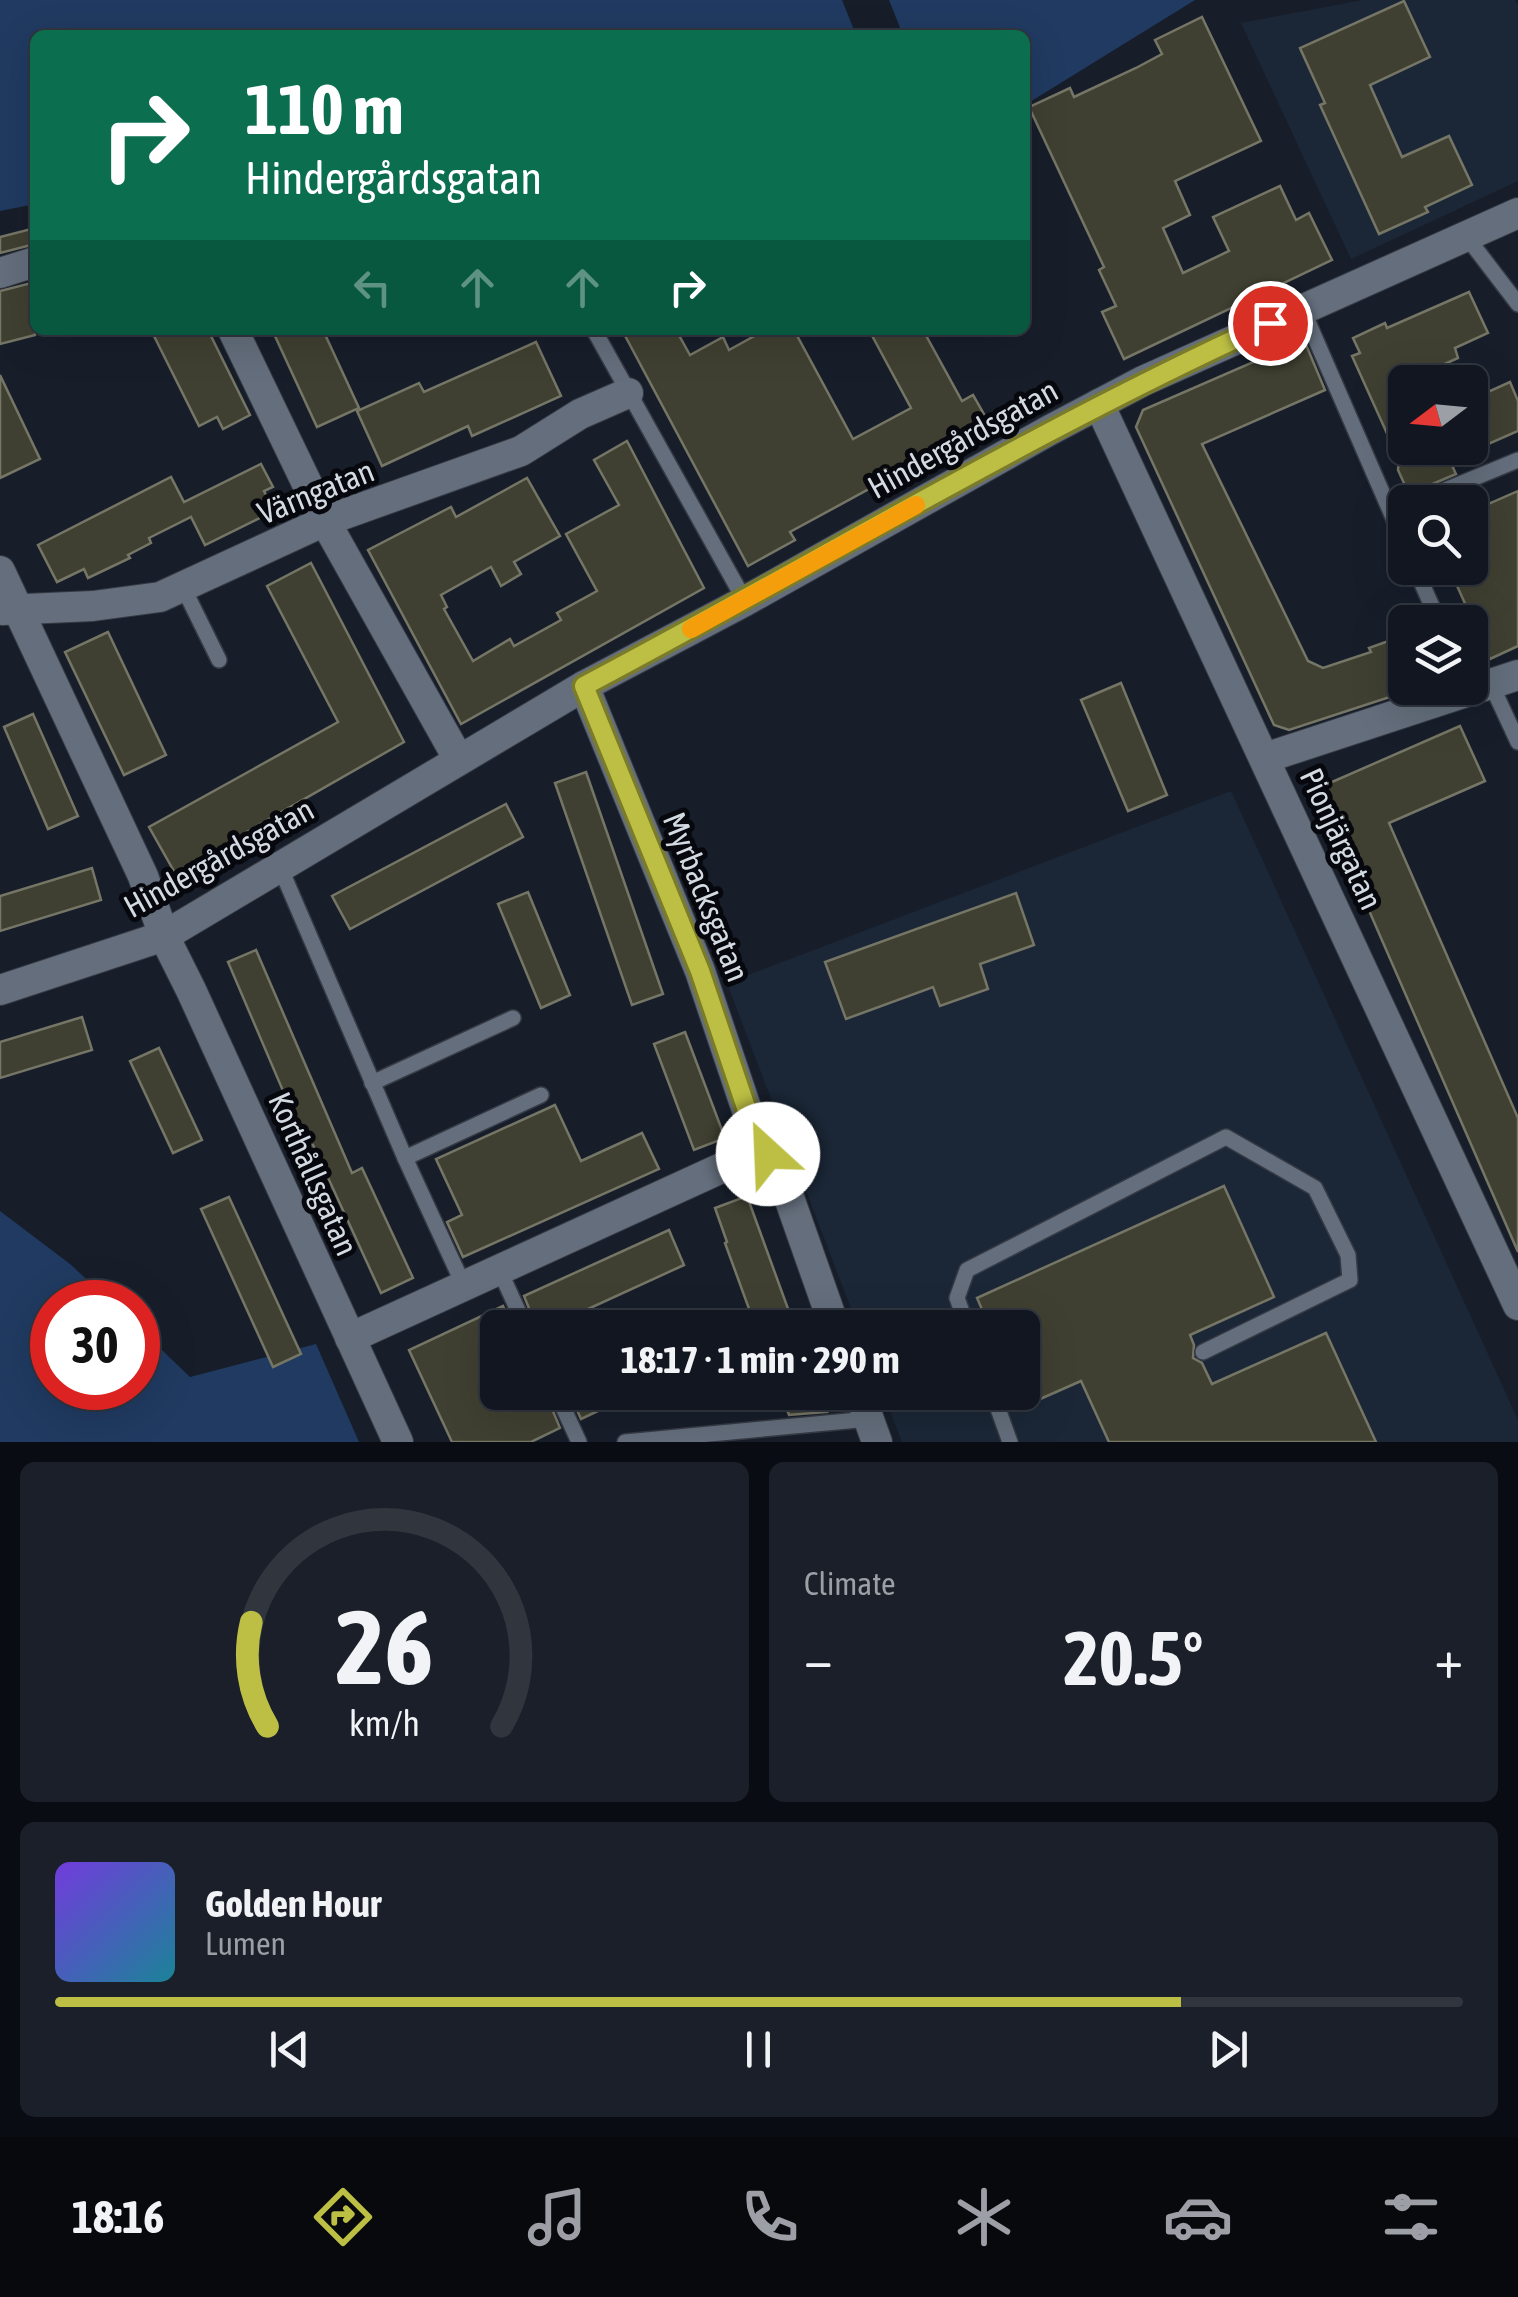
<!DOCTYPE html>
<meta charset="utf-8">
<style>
body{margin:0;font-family:"Asap Condensed",sans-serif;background:#1a1f29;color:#f1f3f6;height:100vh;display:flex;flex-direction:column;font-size:38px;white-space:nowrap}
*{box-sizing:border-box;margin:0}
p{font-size:32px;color:#9c9fa5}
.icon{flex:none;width:55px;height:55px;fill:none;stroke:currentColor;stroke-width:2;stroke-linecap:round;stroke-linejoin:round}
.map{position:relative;height:1442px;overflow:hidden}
.details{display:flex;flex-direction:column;gap:20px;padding:20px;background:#090c12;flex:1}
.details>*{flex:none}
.guide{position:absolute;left:30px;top:30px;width:1000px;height:305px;border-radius:15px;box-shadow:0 10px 40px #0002,0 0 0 2px #30353e;background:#0b6e4f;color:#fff;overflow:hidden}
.needle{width:65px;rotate:254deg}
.buttons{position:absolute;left:1388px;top:365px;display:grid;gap:20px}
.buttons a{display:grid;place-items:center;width:100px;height:100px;border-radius:15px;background:#111620;box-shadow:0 10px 40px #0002,0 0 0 2px #30353e;font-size:50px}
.speed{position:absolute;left:30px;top:1280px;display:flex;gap:20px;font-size:50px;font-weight:700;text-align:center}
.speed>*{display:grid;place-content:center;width:130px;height:130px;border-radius:50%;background:#111620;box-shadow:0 10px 40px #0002,0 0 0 2px #30353e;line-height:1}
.speed .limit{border:15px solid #d22;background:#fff;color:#111}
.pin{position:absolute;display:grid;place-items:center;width:85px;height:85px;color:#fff;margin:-42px;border:5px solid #fff;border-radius:50%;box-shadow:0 2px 10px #0007}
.me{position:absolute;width:110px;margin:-55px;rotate:335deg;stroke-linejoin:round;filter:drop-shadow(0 0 8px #0008)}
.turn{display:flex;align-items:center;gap:35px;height:210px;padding:0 50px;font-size:45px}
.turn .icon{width:130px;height:130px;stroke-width:2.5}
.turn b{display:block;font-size:70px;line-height:85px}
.lanes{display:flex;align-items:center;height:95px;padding:0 50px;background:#0003;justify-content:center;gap:50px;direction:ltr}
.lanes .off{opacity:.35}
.big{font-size:75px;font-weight:700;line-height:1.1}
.details .tile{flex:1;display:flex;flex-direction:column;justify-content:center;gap:15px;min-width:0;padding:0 35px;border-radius:15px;background:#1a1f29}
.details .dial{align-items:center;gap:0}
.dial svg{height:260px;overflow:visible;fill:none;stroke:#30353e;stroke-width:7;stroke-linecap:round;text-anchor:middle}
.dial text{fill:#f1f3f6;stroke:none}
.song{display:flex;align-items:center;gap:30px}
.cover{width:120px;height:120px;border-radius:15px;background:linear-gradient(135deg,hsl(260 70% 55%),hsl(190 70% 35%))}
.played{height:10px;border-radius:5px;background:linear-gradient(90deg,#bcbf43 80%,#30353e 80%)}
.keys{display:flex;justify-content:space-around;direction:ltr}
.heat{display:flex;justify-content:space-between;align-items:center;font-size:55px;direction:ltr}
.details .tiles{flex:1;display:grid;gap:20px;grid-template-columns:1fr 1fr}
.tile:last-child{grid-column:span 2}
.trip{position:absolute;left:480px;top:1310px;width:560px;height:100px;border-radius:15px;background:#111620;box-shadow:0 10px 40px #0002,0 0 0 2px #30353e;font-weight:700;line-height:100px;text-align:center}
.menu{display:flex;height:160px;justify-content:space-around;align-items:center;background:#07090d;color:#9c9fa5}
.menu .icon{width:70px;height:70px}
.menu .selected{color:#bcbf43}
.menu b{font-size:45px;color:#f1f3f6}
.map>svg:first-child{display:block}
</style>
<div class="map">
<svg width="1518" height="1442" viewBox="0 0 1518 1442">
<rect width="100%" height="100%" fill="#171e2a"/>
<!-- built -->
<g fill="#1b2737">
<path d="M 1363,0 L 1515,0 L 1518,5 L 1518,181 L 1351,259 L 1241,23 Z"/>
<path d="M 1231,791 L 1518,1420 L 1518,1442 L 902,1442 L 883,1393 L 1022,1392 L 1022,1328 L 858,1327 L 727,983 Z"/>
</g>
<!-- green -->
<g fill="#203a61">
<path d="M 0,0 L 842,0 L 856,35 L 35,35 L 35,204 L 0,211 Z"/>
<path d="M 889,0 L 1195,0 L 1025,105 L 1025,35 L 903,35 Z"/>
<path d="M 0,1211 L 70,1264 L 111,1302 L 52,1302 L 52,1388 L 138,1388 L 138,1327 L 190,1377 L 316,1344 L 359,1442 L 0,1442 Z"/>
</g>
<!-- building -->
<g fill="#3f4031" stroke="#757666" stroke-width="2.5">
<path d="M 1404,1 L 1430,57 L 1370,85 L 1402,157 L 1449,136 L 1472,185 L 1425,207 L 1428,212 L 1379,234 L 1320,105 L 1325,103 L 1300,48 Z"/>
<path d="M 1202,17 L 1261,141 L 1175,181 L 1190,215 L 1163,228 L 1183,273 L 1229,251 L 1213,217 L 1280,186 L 1296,220 L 1309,213 L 1332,260 L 1124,359 L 1102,312 L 1116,306 L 1099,270 L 1104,267 L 1029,107 L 1070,88 L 1074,97 L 1136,68 L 1162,54 L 1155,40 Z"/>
<path d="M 35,228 L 35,244 L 0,253 L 0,237 Z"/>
<path d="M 35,282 L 35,335 L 0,344 L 0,291 Z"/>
<path d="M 1469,292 L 1488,333 L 1455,348 L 1458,358 L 1416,377 L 1418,382 L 1405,382 L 1405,457 L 1426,448 L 1444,448 L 1456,474 L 1409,494 L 1398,470 L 1399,460 L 1352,356 L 1360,353 L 1353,338 L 1385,323 L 1387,328 Z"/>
<path d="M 151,330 L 208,330 L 250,415 L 223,429 L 217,417 L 199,426 Z"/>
<path d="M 288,330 L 323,330 L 359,408 L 317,427 L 275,336 Z"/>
<path d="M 622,330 L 676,330 L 690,355 L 723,337 L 729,350 L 765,330 L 794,330 L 853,439 L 911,408 L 869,330 L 923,330 L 962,401 L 973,395 L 993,430 L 951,452 L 948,446 L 790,532 L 795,540 L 748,566 Z"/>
<path d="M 1304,340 L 1325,390 L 1202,444 L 1308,661 L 1323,668 L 1371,652 L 1369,648 L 1405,635 L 1405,692 L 1289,730 L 1274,725 L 1136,427 L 1143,410 Z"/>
<path d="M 536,342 L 561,396 L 472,436 L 468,426 L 382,466 L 357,411 L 419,383 L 424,392 Z"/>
<path d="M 0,375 L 40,459 L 0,478 Z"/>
<path d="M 1510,382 L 1518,401 L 1518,431 L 1470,452 L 1470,400 Z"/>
<path d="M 627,441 L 704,588 L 461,724 L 368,550 L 451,507 L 456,517 L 527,478 L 560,536 L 514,562 L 521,574 L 501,586 L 491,567 L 441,595 L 447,607 L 444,609 L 473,661 L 510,639 L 514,646 L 561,620 L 557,613 L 597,591 L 566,534 L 619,505 L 594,460 Z"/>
<path d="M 261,464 L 273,487 L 264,491 L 274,511 L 205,545 L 191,517 L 149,538 L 151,543 L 128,555 L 130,558 L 88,578 L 84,569 L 57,582 L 38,545 L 171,477 L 184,502 Z"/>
<path d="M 1518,491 L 1518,646 L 1490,659 L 1449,568 L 1470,568 L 1470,512 Z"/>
<path d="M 311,563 L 404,742 L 175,873 L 149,827 L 338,722 L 267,586 Z"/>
<path d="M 108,632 L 166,755 L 124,775 L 65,652 Z"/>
<path d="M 1121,683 L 1167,795 L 1128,811 L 1081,700 Z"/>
<path d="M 33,714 L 78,816 L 48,829 L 4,727 Z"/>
<path d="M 1460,726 L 1485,781 L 1389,823 L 1518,1118 L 1518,1252 L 1316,789 Z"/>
<path d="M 586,772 L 663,994 L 632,1005 L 555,783 Z"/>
<path d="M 506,804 L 523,837 L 350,929 L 332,896 Z"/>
<path d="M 92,868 L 101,900 L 0,931 L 0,896 Z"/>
<path d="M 528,892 L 570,995 L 541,1008 L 498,904 Z"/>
<path d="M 1016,893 L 1034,945 L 980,964 L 988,989 L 940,1006 L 933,987 L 846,1019 L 825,962 Z"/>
<path d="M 256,950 L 352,1173 L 362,1168 L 413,1278 L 381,1293 L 313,1145 L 307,1147 L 228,962 Z"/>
<path d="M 82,1017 L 92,1050 L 0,1078 L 0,1042 Z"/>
<path d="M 685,1032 L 725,1138 L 694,1150 L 654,1044 Z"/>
<path d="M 159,1048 L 202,1140 L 173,1153 L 130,1061 Z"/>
<path d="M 555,1105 L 581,1161 L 642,1133 L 659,1169 L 463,1257 L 447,1222 L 462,1215 L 436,1159 Z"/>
<path d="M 1224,1186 L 1274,1297 L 1190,1335 L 1194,1345 L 1193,1358 L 1202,1363 L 1212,1384 L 1326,1333 L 1376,1442 L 1109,1442 L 1081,1381 L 1022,1407 L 1022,1328 L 990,1328 L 977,1298 Z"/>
<path d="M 747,1196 L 795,1328 L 756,1328 L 725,1243 L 727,1242 L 715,1208 Z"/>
<path d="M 229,1197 L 301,1354 L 273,1367 L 201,1209 Z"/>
<path d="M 669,1230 L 684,1265 L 564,1320 L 567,1328 L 537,1328 L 524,1296 Z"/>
<path d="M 503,1306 L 513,1328 L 498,1328 L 498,1392 L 545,1392 L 560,1428 L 531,1442 L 452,1442 L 409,1350 Z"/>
<path d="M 569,1392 L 638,1392 L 581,1419 Z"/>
<path d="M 780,1392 L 819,1392 L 827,1412 L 789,1415 Z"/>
</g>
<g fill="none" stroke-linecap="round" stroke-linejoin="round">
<!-- lane casing -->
<g stroke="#353a44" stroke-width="18">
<g id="lane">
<path d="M 1466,236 L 1518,304"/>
<path d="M 1302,308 L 1405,545"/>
<path d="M 594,330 L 745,601"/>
<path d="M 1416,502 L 1518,460"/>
<path d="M 1415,568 L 1439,622"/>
<path d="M 183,587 L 219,660"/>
<path d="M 1491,684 L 1518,742"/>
<path d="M 280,867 L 405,1158"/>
<path d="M 372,1083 L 513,1018"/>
<path d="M 499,1269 L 526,1328"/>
<path d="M 464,1286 L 405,1158 L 541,1095"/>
<path d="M 968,1328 L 957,1298 L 967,1270 L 1226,1137 L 1315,1188 L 1348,1255 L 1350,1280 L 1203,1352"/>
<path d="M 556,1392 L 579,1442"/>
<path d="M 992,1392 L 1010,1442"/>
<path d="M 625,1442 L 869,1419"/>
</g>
</g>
<!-- street casing -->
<g stroke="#353a44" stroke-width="32">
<g id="street">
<path d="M 0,273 L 35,262"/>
<path d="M 233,330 L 325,521 L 459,760"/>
<path d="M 1099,404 L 1518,1305"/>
<path d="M 0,571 L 143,876 L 164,936 L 191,990 L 398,1442"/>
<path d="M 3,610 L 93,606 L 160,597 L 325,521 L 521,451 L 580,414 L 628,393"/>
<path d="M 1265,758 L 1518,675"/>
<path d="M 0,990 L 164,936 L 584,686 L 745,601 L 1050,430 L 1143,381 L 1518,213"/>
<path d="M 756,1137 L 780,1172 L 835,1328"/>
<path d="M 350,1338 L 728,1165 L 756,1137 L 700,971 L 584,686"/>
<path d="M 859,1392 L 877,1442"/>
</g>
</g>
<!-- lane -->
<use href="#lane" stroke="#646e7c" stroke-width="15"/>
<!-- street -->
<use href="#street" stroke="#646e7c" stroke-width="30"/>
</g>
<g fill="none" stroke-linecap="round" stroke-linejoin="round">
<!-- route casing -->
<g stroke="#7a7c2c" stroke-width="25">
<path id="route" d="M 768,1154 L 756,1137 L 700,971 L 584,686 C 813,565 1035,430 1270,323"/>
</g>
<!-- route -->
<use href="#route" stroke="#bcbf43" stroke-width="18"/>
<!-- slow -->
<path stroke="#f59e0b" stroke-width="18" d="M 691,629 L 916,505"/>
</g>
<g text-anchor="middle" stroke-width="10" stroke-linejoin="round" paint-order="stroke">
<!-- street labels -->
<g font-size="32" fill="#d4dae2" stroke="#06080d">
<text transform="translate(963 439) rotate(-29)" y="11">Hindergårdsgatan</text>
<text transform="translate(316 492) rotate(-22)" y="11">Värngatan</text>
<text transform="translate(1341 839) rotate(65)" y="11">Pionjärgatan</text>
<text transform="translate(219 858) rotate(-29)" y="11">Hindergårdsgatan</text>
<text transform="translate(706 897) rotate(68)" y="11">Myrbacksgatan</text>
<text transform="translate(313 1174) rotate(66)" y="11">Korthållsgatan</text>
</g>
</g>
</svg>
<div class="buttons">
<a><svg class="needle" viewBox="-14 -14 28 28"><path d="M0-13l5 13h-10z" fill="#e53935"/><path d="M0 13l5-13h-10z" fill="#9c9fa5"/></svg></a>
<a><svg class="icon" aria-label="search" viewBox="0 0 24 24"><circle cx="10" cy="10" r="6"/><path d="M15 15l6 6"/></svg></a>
<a><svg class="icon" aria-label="layers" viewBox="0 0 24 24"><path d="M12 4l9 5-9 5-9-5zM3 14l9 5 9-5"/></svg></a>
</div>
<div class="speed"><div class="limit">30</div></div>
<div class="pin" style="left:1270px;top:323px;background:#d93025"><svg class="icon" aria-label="arrive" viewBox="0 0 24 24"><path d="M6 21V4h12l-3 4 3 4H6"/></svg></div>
<svg class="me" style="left:768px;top:1154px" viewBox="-20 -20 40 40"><circle r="19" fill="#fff"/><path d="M0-13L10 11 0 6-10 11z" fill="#bcbf43"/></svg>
<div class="trip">18:17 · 1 min · 290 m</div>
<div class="guide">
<div class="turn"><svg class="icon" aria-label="right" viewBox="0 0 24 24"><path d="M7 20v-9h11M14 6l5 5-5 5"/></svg><div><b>110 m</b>Hindergårdsgatan</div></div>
<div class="lanes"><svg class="icon off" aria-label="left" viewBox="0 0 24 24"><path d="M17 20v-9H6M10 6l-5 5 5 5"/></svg><svg class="icon off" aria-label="ahead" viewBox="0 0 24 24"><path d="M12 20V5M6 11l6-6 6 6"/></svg><svg class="icon off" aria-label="ahead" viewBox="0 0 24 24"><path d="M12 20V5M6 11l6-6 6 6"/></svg><svg class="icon" aria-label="right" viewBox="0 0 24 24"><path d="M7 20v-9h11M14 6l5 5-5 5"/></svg></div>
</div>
</div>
<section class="details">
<div class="tiles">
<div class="tile dial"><svg viewBox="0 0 100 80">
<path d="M14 69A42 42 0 1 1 86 69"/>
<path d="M14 69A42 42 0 0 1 9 37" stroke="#bcbf43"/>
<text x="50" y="56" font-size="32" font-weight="700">26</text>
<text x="50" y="72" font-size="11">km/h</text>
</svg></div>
<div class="tile"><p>Climate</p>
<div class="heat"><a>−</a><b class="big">20.5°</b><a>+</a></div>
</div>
<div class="tile">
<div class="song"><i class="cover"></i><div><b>Golden Hour</b><p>Lumen</p></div></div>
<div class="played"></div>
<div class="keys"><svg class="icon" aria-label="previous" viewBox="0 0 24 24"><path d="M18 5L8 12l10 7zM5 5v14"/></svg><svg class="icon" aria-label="pause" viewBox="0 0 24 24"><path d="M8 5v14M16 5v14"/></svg><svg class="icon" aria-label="next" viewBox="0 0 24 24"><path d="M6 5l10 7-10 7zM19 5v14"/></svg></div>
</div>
</div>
</section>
<nav class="menu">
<b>18:16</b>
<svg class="icon selected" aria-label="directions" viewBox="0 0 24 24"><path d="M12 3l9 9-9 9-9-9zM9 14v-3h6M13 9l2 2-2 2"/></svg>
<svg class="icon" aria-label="music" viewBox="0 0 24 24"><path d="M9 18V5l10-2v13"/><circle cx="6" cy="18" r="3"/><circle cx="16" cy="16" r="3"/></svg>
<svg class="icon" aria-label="phone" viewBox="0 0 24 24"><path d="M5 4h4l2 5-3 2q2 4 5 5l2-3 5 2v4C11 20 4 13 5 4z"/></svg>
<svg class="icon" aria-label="climate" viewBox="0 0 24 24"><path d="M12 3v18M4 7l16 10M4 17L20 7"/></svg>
<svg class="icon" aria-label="car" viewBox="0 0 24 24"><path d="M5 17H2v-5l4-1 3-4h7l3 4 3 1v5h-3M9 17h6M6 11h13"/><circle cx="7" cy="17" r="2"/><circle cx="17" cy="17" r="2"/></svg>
<svg class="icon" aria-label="filters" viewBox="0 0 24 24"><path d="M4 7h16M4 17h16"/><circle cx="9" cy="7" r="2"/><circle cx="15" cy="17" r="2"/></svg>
</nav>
